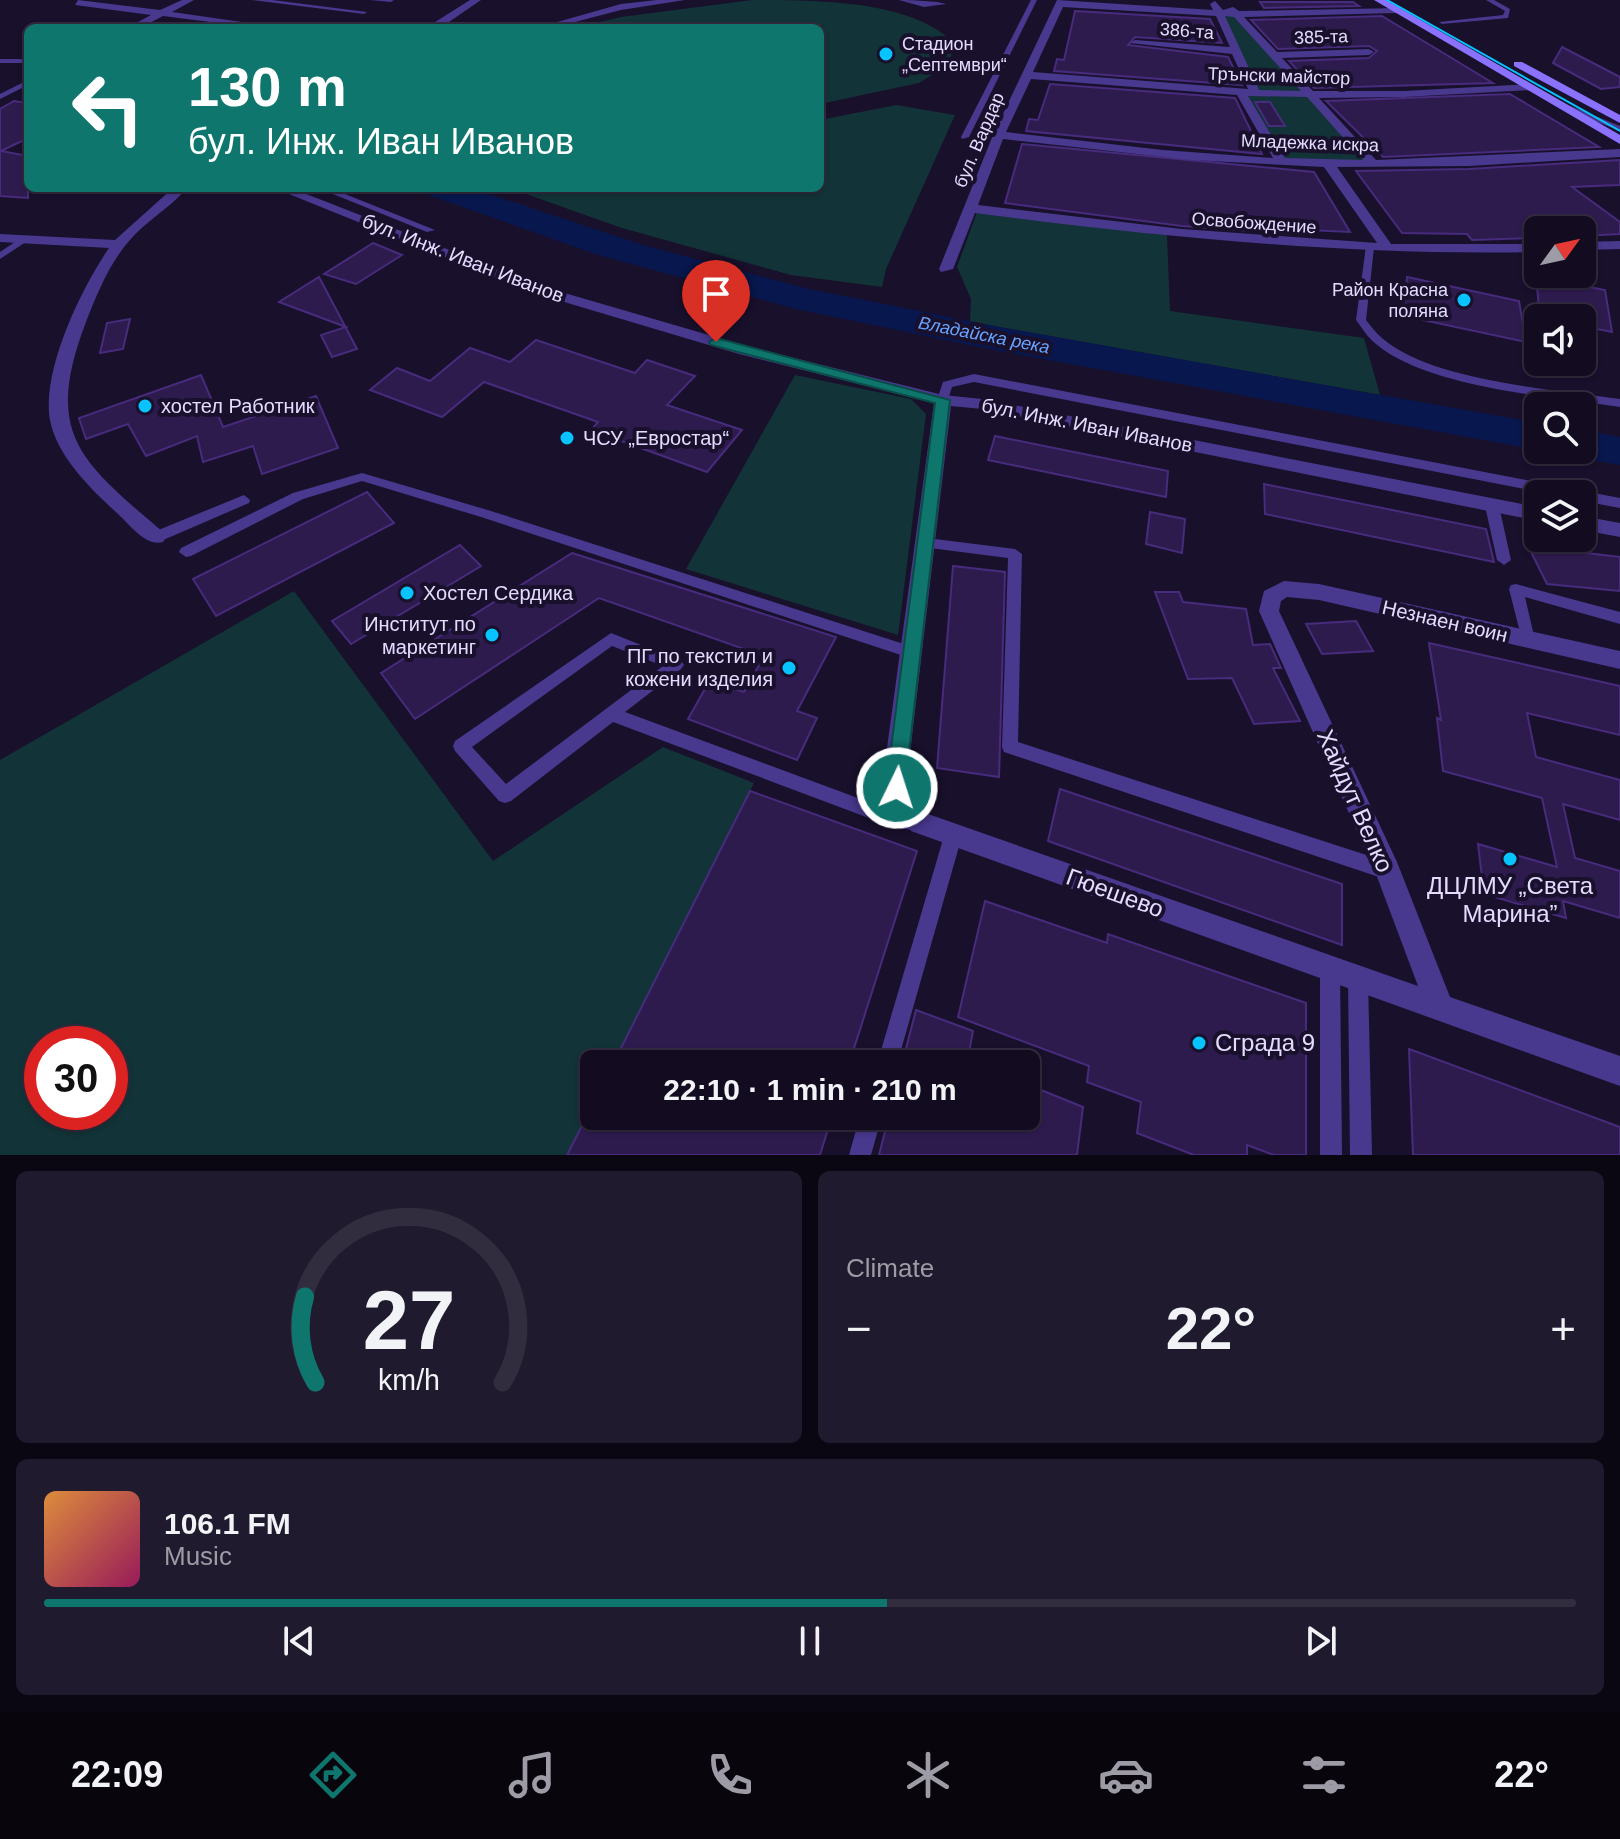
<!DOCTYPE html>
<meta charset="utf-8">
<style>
body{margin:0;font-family:Arial,sans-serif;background:#201a2e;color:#f1f3f6;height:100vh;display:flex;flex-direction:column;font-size:30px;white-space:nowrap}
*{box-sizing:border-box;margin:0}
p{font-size:26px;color:#9d9ba5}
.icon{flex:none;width:44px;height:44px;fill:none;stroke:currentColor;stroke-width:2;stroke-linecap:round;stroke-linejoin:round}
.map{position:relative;height:1155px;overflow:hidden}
.details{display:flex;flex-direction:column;gap:16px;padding:16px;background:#0a0712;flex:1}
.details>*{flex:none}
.hud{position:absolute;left:24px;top:24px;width:800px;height:168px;border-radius:12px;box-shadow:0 2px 6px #0004,0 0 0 2px #322c3f;background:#0f766e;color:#fff;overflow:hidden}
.needle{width:52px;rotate:57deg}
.controls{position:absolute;left:1524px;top:216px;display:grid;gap:16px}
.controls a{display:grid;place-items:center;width:72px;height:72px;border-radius:12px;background:#130c21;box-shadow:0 2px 6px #0004,0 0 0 2px #322c3f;font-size:40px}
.speed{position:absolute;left:24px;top:1026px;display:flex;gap:16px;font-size:40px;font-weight:700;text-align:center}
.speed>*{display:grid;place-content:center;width:104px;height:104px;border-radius:50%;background:#130c21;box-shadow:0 2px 6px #0004,0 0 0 2px #322c3f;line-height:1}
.speed .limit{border:12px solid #d22;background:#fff;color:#111}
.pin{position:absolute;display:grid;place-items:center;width:68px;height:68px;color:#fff;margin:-82px -34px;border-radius:50% 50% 50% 0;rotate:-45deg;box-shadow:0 0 8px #0007}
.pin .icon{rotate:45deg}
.me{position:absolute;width:88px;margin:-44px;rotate:4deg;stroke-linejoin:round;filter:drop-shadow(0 0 6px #0008)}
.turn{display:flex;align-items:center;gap:28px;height:168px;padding:0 32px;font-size:36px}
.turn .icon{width:104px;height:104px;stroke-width:2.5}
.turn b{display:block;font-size:56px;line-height:68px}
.big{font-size:60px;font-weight:800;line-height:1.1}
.details .widget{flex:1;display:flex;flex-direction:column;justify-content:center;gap:12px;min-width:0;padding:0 28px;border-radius:12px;background:#201a2e}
.details .dial{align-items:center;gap:0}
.dial svg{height:208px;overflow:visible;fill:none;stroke:#322c3f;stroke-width:7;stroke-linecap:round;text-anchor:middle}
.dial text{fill:#f1f3f6;stroke:none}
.song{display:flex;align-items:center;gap:24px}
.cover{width:96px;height:96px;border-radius:12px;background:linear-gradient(135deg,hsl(30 70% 55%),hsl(330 70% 35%))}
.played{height:8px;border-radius:4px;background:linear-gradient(90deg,#0f766e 55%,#322c3f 55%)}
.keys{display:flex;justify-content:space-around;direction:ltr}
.heat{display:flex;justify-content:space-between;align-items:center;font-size:44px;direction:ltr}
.details .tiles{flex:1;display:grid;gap:16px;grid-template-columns:1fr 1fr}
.widget:last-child{grid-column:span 2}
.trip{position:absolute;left:580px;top:1050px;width:460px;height:80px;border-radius:12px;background:#130c21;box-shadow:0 2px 6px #0004,0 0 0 2px #322c3f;font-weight:800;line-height:80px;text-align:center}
.tab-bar{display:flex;height:128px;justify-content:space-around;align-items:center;background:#08050d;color:#9d9ba5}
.tab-bar .icon{width:56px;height:56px}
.tab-bar .active{color:#0f766e}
.tab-bar b{font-size:36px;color:#f1f3f6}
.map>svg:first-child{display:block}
</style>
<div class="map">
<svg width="1620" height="1155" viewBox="0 0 1620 1155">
<rect width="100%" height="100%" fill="#19102c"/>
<!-- green -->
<g fill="#123337" fill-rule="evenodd">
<path d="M 752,0 C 817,0 913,0 955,44 L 948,65 L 919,83 L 820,104 L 820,28 L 574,28 L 621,17 Z"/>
<path d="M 1218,14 L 1236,15 L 1373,164 L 1281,161 L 1242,94 L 1256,95 Z"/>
<path d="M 896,105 L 955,115 L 886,269 L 882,287 L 791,275 L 622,228 L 509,188 L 820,188 L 820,120 Z"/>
<path d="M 977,212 L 1167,235 L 1170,311 L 1364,338 L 1380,395 L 970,322 L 971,299 L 957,267 Z"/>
<path d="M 795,375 L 911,399 L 926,414 L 898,635 L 686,569 Z"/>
<path d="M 294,591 L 493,861 L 663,747 L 754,783 L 613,1064 L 594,1064 L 594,1101 L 567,1155 L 0,1155 L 0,760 ZM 42,1044 L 110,1044 L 110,1112 L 42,1112 Z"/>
</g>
<!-- water -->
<g fill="#08174d">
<path d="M 409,188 L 471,188 L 643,245 L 809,289 L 1000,327 L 1538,423 L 1538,450 L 994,350 L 796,309 L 595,254 Z"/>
<path d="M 1582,430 L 1620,437 L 1620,465 L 1539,450 L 1582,450 Z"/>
</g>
<!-- building -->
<g fill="#2d1b4e" stroke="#472b7c" stroke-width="2">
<path d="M 1260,2 L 1353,2 L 1359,6 L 1264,8 Z"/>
<path d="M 1075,11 L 1210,19 L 1222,43 L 1135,37 L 1128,45 L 1228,57 L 1242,85 L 1054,71 L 1057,59 L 1064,60 Z"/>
<path d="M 1382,16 L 1493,83 L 1314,88 L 1289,61 L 1369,58 L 1377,51 L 1369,46 L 1278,49 L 1251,20 Z"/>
<path d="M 1562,47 L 1620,77 L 1620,87 L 1601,89 L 1553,63 Z"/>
<path d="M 1050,84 L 1235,98 L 1262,154 L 1026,131 L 1029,119 L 1038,120 Z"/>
<path d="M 1510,94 L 1599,147 L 1383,157 L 1326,101 Z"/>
<path d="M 14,101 L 28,103 L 28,138 L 1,151 L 28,156 L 28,198 L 0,196 L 0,109 Z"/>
<path d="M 1255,102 L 1270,102 L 1285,126 L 1269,126 Z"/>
<path d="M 1022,144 L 1314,172 L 1350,232 L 1285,229 L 1287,234 L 1182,226 L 1005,203 Z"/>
<path d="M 1620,160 L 1620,185 L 1572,187 L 1620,222 L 1620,234 L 1582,236 L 1582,230 L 1538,230 L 1538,238 L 1472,240 L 1467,234 L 1402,233 L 1356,171 L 1469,169 Z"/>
<path d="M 373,243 L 402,255 L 356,284 L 324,274 Z"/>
<path d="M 1534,255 L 1538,259 L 1538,274 L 1577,274 L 1579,285 L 1605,290 L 1612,332 L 1582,326 L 1582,318 L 1540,318 Z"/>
<path d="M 319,277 L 346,328 L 357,349 L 332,357 L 321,335 L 346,327 L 279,302 Z"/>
<path d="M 1407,277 L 1519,301 L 1526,342 L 1404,316 Z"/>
<path d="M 130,319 L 123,349 L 100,353 L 107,323 Z"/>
<path d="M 536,340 L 635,373 L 647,360 L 695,376 L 667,405 L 742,430 L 707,472 L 591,430 L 598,422 L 484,382 L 442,417 L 370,390 L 397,368 L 430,381 L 470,348 L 510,362 Z"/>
<path d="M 201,375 L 223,427 L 316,396 L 338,448 L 262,474 L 253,446 L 203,462 L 197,436 L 146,456 L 128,424 L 86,439 L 79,418 Z"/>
<path d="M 995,436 L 1168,471 L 1166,497 L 988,460 Z"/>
<path d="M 1264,484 L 1486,529 L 1494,562 L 1265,514 Z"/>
<path d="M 367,492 L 394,523 L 216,616 L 193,579 Z"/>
<path d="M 1150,512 L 1185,519 L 1182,553 L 1146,544 Z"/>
<path d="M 460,545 L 481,566 L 351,644 L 332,621 Z"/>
<path d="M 1528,546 L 1620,557 L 1620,591 L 1547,584 Z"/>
<path d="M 572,553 L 836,637 L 797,711 L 817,718 L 797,760 L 688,719 L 710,680 L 744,692 L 764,656 L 599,598 L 415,719 L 381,673 Z"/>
<path d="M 953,566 L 1005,572 L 999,777 L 937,768 Z"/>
<path d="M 1155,592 L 1179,592 L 1183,602 L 1246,609 L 1253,645 L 1270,644 L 1281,668 L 1273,668 L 1300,721 L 1254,724 L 1232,678 L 1188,679 Z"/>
<path d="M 1356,621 L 1373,651 L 1322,654 L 1306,624 Z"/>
<path d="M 1429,643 L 1620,686 L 1620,735 L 1527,713 L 1536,757 L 1620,780 L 1620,820 L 1563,804 L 1575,858 L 1620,871 L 1620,918 L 1563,901 L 1566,918 L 1484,894 L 1478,844 L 1557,867 L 1542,798 L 1443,771 L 1437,718 L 1441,720 Z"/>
<path d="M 1060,789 L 1342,884 L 1342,945 L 1048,841 Z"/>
<path d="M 750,791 L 917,851 L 849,1064 L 613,1064 Z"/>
<path d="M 985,901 L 1107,943 L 1108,934 L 1306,1003 L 1306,1155 L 1274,1155 L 1247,1145 L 1247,1155 L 1194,1155 L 1137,1133 L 1141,1102 L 1087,1082 L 1089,1066 L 958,1017 Z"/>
<path d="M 916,1010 L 973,1031 L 967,1064 L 902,1064 Z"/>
<path d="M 1409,1049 L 1620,1127 L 1620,1155 L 1413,1155 Z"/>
<path d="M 1026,1084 L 1083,1107 L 1077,1155 L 879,1155 L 889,1116 L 1026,1116 Z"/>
<path d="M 587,1116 L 832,1116 L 820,1155 L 567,1155 Z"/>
</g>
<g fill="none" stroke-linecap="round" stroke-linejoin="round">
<!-- lane -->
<g fill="#48388e" fill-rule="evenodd">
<path d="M 251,0 L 272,0 L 367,12 L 364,14 Z"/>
<path d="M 370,0 L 394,0 L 391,2 Z"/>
<path d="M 899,0 C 910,0 938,1 946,4 L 924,7 Z"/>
<path d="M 1031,0 L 1037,0 L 969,137 L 962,139 L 961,137 Z"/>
<path d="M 1486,0 L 1494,0 L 1510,9 L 1508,18 L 1442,24 L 1439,22 L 1503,15 L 1505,11 Z"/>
<rect x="0" y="59" width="28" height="4"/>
<path d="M 28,80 L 28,85 L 0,99 L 0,94 Z"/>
<path d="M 1563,103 L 1620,126 L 1620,131 L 1560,107 L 1559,105 Z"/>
<path d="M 318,188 L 330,188 L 435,230 L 427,232 Z"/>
<path d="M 24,236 L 32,238 L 0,259 L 0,252 Z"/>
<path d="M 1366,246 L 1374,248 L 1366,320 C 1371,326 1376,333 1382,338 C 1431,381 1556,390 1620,399 L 1620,407 C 1553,397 1428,388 1376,344 C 1368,338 1362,328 1356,320 Z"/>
<path d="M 974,374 L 1620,498 L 1620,508 L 1582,501 L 1582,494 L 1551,494 L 974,382 L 952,387 L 947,403 L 939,403 L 937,400 L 943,382 Z"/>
<path d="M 362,473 L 491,511 L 913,647 L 918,649 L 920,653 L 918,657 L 913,659 L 481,517 L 362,481 L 303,499 L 191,556 L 186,557 L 179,552 L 181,548 L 293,493 Z"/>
<path d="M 244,495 L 250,500 L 249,503 L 161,541 L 156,542 L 149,537 L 151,533 Z"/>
<path d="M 1492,501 L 1499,506 L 1511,560 L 1504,565 L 1497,560 L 1485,506 Z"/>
<path d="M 927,538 L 1015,549 L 1022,554 L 1018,742 L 1388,862 L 1394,865 L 1397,871 L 1394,877 L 1388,880 L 1004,752 L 1002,747 L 1008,558 L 922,547 L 920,543 L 922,539 Z"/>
<path d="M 1516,584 L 1620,612 L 1620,624 L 1525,597 L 1535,640 L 1533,644 L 1528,646 L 1523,644 L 1509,589 L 1511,585 Z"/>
<path d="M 611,633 L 681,661 L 684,665 L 681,669 L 625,712 L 893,811 L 925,817 L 928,823 L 925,829 L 919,831 L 893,827 L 613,722 L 511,801 L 505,803 L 499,801 L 455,751 L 453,746 L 455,741 ZM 612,646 L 663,666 L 506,784 L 472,747 Z"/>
<path d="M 953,828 L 959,830 L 962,836 L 897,1064 L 877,1064 L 944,836 L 947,830 Z"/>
<path d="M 1330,960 L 1337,963 L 1340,970 L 1342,1155 L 1320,1155 L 1320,970 L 1323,963 Z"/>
<path d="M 1358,969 L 1365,972 L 1368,979 L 1372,1155 L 1350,1155 L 1348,979 L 1351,972 Z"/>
<path d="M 860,1116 L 882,1116 L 871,1155 L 849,1155 Z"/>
</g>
<!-- street -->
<g fill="#48388e" fill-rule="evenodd">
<path d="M 78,0 L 160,10 L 182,0 L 194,0 L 172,12 L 285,28 L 257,28 L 163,16 L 140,28 L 127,28 L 151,15 L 75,5 Z"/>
<path d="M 470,0 L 481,0 L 446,24 L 495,28 L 432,28 L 432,24 Z"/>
<path d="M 657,0 L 685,0 L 621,10 L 552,28 L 536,28 L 621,4 Z"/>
<path d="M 1057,0 L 1213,10 L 1210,4 L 1215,1 L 1223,10 L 1233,7 L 1239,11 L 1399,8 L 1396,13 L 1244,17 L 1277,52 L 1369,49 L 1374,52 L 1369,55 L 1282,58 L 1313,91 L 1404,91 L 1531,84 L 1536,87 L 1531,90 L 1404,97 L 1319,98 L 1376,160 L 1620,149 L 1620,157 L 1469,166 L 1337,167 L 1391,244 L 1538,244 L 1538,252 C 1349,256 1163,237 975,213 L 953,269 L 941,272 L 939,269 L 993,135 ZM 1063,7 L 1216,16 L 1230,47 L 1135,40 L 1130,43 L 1232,54 L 1248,89 L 1033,72 ZM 1225,16 L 1234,17 L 1301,91 L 1259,90 ZM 1031,79 L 1237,95 L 1273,158 L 1163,150 L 1006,132 ZM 1248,96 L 1307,97 L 1363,160 L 1285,158 ZM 1003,139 L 1191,160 L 1324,167 L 1377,243 L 1182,229 L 978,205 Z"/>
<path d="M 173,188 L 187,188 C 170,208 146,221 129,241 C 109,264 97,294 86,322 C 43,434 80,461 163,532 L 166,537 L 163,542 C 146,547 130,525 118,514 C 92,490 57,457 50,420 C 41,371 82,287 109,248 L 0,242 L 0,234 L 115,240 Z"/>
<path d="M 274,188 L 291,188 L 544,287 L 750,347 L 943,395 L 982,399 L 1538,507 L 1538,521 L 982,409 L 951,406 L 908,770 L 912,795 L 928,814 L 1418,986 L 1376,874 L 1259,611 L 1264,591 L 1284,581 L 1319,584 L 1620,651 L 1620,669 L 1319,600 L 1287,597 L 1281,601 L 1279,611 L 1397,862 L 1450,997 L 1620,1056 L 1620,1086 L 911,831 L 889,800 L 884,770 L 934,403 L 739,354 L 534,293 Z"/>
<path d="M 1620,241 L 1620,249 L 1582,250 L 1582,242 Z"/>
<path d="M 1582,516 L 1620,523 L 1620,537 L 1582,530 Z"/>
</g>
<!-- secondary -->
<g fill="#8a72ff" fill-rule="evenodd">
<path d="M 1374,0 L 1386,0 L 1620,135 L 1620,144 Z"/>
<path d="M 1514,62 L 1522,62 L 1620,115 L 1620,123 L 1514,66 Z"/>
</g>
<!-- tram -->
<path stroke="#07c3ff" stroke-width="2" d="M 1387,0 L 1620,131"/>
</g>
<!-- route -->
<path fill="#0f766e" stroke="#0a4d48" stroke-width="2" d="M 716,338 L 950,400 L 904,795 L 897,798 L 889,795 L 886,788 L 935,403 L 711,345 L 709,342 Z"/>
<!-- markers -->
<g fill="#07c3ff" stroke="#19102c" stroke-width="3">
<circle cx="886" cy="54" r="8"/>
<circle cx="1464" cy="300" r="8"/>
<circle cx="145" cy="406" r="8"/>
<circle cx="567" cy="438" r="8"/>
<circle cx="407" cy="593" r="8"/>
<circle cx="492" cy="635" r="8"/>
<circle cx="789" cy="668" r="8"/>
<circle cx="1510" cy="859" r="8"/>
<circle cx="1199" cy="1043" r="8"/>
</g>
<g text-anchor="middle" stroke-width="8" stroke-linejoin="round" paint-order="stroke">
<!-- far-street labels -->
<g font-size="18" fill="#e4dbff" stroke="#19102c">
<text transform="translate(1187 31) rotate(4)" y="6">386-та</text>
<text transform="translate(1321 37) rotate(-2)" y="6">385-та</text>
<text transform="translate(1279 76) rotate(2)" y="6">Трънски майстор</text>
<text transform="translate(979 140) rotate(-67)" y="6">бул. Вардар</text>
<text transform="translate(1310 143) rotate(2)" y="6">Младежка искра</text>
<text transform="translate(1254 223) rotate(4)" y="6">Освобождение</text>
</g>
<!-- far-poi labels -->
<g font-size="18" fill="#e4dbff" stroke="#19102c" text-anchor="start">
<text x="902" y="50">Стадион<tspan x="902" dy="21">„Септември“</tspan></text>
<text x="1448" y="296" text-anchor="end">Район Красна<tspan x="1448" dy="21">поляна</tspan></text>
</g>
<!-- far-water labels -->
<g font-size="18" font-style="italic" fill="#69a4ff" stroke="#19102c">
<text transform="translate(984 335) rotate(11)" y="6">Владайска река</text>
</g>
<!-- street labels -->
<g font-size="20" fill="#e4dbff" stroke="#19102c">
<text transform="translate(463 258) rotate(21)" y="7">бул. Инж. Иван Иванов</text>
<text transform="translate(1087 425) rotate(11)" y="7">бул. Инж. Иван Иванов</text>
<text transform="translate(1445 621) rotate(13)" y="7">Незнаен воин</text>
</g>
<!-- poi labels -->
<g font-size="20" fill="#e4dbff" stroke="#19102c" text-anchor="start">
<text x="161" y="413">хостел Работник</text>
<text x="583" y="445">ЧСУ „Евростар“</text>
<text x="423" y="600">Хостел Сердика</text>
<text x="476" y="631" text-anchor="end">Институт по<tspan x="476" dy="23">маркетинг</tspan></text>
<text x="773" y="663" text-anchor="end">ПГ по текстил и<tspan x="773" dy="23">кожени изделия</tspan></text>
</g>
<!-- near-street labels -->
<g font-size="24" fill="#e4dbff" stroke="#19102c">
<text transform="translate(1355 801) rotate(66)" y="8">Хайдут Велко</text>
<text transform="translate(1115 893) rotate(20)" y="8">Гюешево</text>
</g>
<!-- near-poi labels -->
<g font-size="24" fill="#e4dbff" stroke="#19102c">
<text x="1510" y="894">ДЦЛМУ „Света<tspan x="1510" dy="28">Марина”</tspan></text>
<text x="1215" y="1051" text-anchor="start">Сграда 9</text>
</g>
</g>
</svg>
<div class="controls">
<a><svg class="needle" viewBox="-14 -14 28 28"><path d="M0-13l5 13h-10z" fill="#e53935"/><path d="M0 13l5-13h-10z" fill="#9d9ba5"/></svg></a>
<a><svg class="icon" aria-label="sound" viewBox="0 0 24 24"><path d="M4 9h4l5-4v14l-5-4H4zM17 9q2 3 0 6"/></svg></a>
<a><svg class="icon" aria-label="search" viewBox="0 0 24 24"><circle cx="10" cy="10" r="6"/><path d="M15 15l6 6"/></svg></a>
<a><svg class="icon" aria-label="layers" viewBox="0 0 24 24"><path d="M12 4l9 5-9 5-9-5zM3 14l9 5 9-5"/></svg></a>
</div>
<div class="speed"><div class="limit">30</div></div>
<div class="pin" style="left:716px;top:342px;background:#d93025"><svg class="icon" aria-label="arrive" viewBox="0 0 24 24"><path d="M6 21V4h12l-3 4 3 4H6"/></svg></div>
<svg class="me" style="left:897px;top:788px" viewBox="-20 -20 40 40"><circle r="17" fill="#0f766e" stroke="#fff" stroke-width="3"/><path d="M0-11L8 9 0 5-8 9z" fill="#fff"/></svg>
<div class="trip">22:10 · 1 min · 210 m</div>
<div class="hud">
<div class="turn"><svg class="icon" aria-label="left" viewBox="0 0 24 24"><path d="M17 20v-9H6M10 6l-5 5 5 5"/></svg><div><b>130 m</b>бул. Инж. Иван Иванов</div></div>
</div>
</div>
<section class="details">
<div class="tiles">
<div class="widget dial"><svg viewBox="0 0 100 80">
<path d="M14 69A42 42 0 1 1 86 69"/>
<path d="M14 69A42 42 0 0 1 10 36" stroke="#0f766e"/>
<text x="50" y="56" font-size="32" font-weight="700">27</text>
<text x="50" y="72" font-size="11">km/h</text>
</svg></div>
<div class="widget"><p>Climate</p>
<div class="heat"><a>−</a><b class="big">22°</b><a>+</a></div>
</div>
<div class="widget">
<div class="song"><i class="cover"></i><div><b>106.1 FM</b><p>Music</p></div></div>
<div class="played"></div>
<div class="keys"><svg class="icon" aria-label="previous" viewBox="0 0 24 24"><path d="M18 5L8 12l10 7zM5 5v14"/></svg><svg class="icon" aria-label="pause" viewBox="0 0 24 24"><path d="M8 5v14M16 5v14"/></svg><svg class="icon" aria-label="next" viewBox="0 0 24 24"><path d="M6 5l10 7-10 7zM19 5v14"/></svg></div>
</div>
</div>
</section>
<nav class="tab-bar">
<b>22:09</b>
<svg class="icon active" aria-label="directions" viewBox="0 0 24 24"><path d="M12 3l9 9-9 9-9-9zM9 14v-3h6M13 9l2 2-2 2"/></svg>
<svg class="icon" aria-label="music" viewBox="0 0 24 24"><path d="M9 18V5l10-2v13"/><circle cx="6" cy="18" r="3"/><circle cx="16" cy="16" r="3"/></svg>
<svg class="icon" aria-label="phone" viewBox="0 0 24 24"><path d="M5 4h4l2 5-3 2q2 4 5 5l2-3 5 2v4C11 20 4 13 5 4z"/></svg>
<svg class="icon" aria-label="climate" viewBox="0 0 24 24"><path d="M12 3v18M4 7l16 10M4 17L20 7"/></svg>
<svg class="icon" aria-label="car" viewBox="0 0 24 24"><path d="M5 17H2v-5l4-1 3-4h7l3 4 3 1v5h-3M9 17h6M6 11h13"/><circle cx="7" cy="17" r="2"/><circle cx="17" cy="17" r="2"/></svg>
<svg class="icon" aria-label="filters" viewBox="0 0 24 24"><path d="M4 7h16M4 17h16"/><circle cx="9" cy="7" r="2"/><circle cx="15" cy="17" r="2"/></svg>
<b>22°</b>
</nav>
